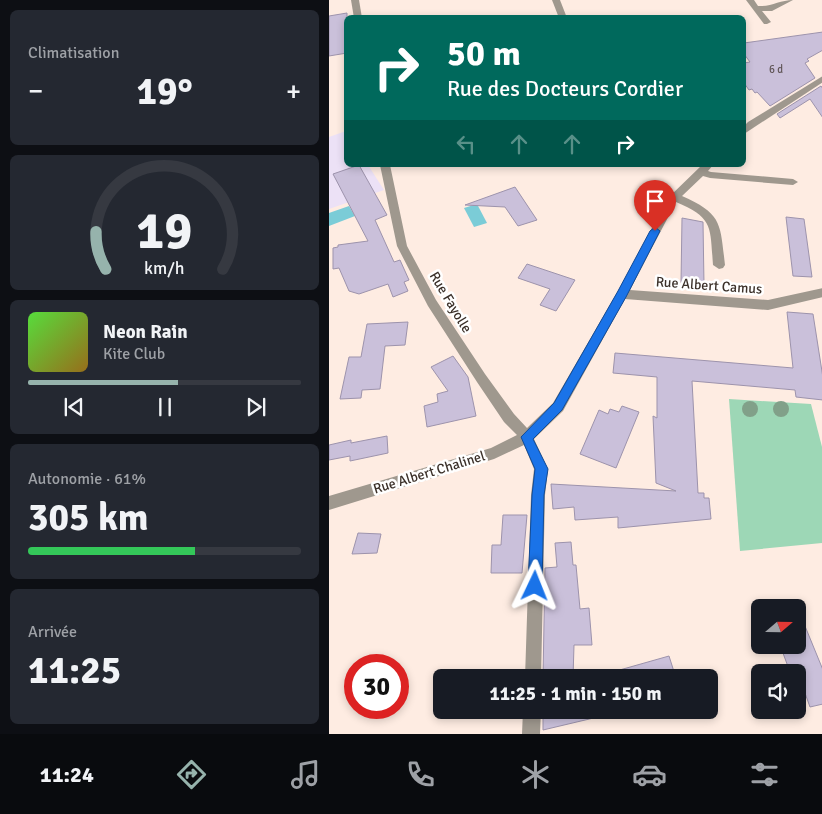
<!DOCTYPE html>
<html lang="fr">
<meta charset="utf-8">
<style>
body{margin:0;font-family:Signika,sans-serif;background:#242831;color:#f1f3f6;height:100vh;display:flex;flex-direction:column;font-size:19px;white-space:nowrap}
*{box-sizing:border-box;margin:0}
p{font-size:16px;color:#9ea1a6}
.icon{flex:none;width:28px;height:28px;fill:none;stroke:currentColor;stroke-width:2;stroke-linecap:round;stroke-linejoin:round}
.map{position:relative;flex:1;overflow:hidden}
.details{display:flex;flex-direction:column;gap:10px;padding:10px;background:#0d0f14;width:329px}
.details>*{flex:none}
.hud{position:absolute;left:15px;top:15px;width:402px;height:152px;border-radius:8px;box-shadow:0 2px 8px #0003;background:#00695c;color:#fff;overflow:hidden}
.needle{width:32px;rotate:70deg}
.buttons{position:absolute;left:422px;top:599px;display:grid;gap:10px}
.buttons a{display:grid;place-items:center;width:55px;height:55px;border-radius:8px;background:#171b24;box-shadow:0 2px 8px #0003;font-size:25px}
.speed{position:absolute;left:15px;top:654px;display:flex;gap:10px;font-size:25px;font-weight:700;text-align:center}
.speed>*{display:grid;place-content:center;width:65px;height:65px;border-radius:50%;background:#171b24;box-shadow:0 2px 8px #0003;line-height:1}
.speed .limit{border:8px solid #d22;background:#fff;color:#111}
.pin{position:absolute;display:grid;place-items:center;width:42px;height:42px;color:#fff;margin:-51px -21px;border-radius:50% 50% 50% 0;rotate:-45deg;box-shadow:0 0 5px #0007}
.pin .icon{rotate:45deg}
.me{position:absolute;width:55px;margin:-28px;rotate:2deg;stroke-linejoin:round;filter:drop-shadow(0 0 4px #0008)}
.turn{display:flex;align-items:center;gap:18px;height:105px;padding:0 20px;font-size:22px}
.turn .icon{width:65px;height:65px;stroke-width:2.5}
.turn b{display:block;font-size:35px;line-height:42px}
.lanes{display:flex;align-items:center;height:48px;padding:0 20px;background:#0003;justify-content:center;gap:25px;direction:ltr}
.lanes .off{opacity:.35}
.big{font-size:38px;font-weight:700;line-height:1.1}
.details .widget{flex:1;display:flex;flex-direction:column;justify-content:center;gap:8px;min-width:0;padding:0 18px;border-radius:8px;background:#242831}
.details .dial{align-items:center;gap:0}
.dial svg{height:130px;overflow:visible;fill:none;stroke:#363941;stroke-width:7;stroke-linecap:round;text-anchor:middle}
.dial text{fill:#f1f3f6;stroke:none}
.song{display:flex;align-items:center;gap:15px}
.cover{width:60px;height:60px;border-radius:8px;background:linear-gradient(135deg,hsl(110 70% 55%),hsl(40 70% 35%))}
.played{height:5px;border-radius:2px;background:linear-gradient(90deg,#96b3ac 55%,#363941 55%)}
.keys{display:flex;justify-content:space-around;direction:ltr}
.heat{display:flex;justify-content:space-between;align-items:center;font-size:28px;direction:ltr}
.charge{height:8px;border-radius:4px;background:linear-gradient(90deg,#34c759 61%,#363941 0)}
.trip{position:absolute;left:104px;top:669px;width:285px;height:50px;border-radius:8px;background:#171b24;box-shadow:0 2px 8px #0003;font-weight:700;line-height:50px;text-align:center}
.menu{display:flex;height:80px;justify-content:space-around;align-items:center;background:#090b0e;color:#9ea1a6}
.menu .icon{width:35px;height:35px}
.menu .current{color:#96b3ac}
.menu b{font-size:22px;color:#f1f3f6}
main{display:flex;flex:1;min-height:0}
.map>svg:first-child{display:block}
</style>
<main>
<section class="details">
<div class="widget"><p>Climatisation</p>
<div class="heat"><a>−</a><b class="big">19°</b><a>+</a></div>
</div>
<div class="widget dial"><svg viewBox="0 0 100 80">
<path d="M14 69A42 42 0 1 1 86 69"/>
<path d="M14 69A42 42 0 0 1 8 46" stroke="#96b3ac"/>
<text x="50" y="56" font-size="32" font-weight="700">19</text>
<text x="50" y="72" font-size="11">km/h</text>
</svg></div>
<div class="widget">
<div class="song"><i class="cover"></i><div><b>Neon Rain</b><p>Kite Club</p></div></div>
<div class="played"></div>
<div class="keys"><svg class="icon" aria-label="previous" viewBox="0 0 24 24"><path d="M18 5L8 12l10 7zM5 5v14"/></svg><svg class="icon" aria-label="pause" viewBox="0 0 24 24"><path d="M8 5v14M16 5v14"/></svg><svg class="icon" aria-label="next" viewBox="0 0 24 24"><path d="M6 5l10 7-10 7zM19 5v14"/></svg></div>
</div>
<div class="widget"><p>Autonomie · 61%</p><b class="big">305 km</b><div class="charge"></div></div>
<div class="widget"><p>Arrivée</p><b class="big">11:25</b></div>
</section>
<div class="map">
<svg width="494" height="734" viewBox="0 0 494 734">
<rect width="100%" height="100%" fill="#feece2"/>
<!-- education -->
<path fill="#ece1f6" d="M 17,131 L 18,165 L 39,165 L 55,190 L 0,209 L 0,137 Z"/>
<!-- green -->
<path fill="#9dd7b6" d="M 400,399 L 482,404 L 493,447 L 493,543 L 411,551 Z"/>
<!-- water -->
<g fill="#7bccd7">
<path d="M 148,204 L 158,223 L 145,227 L 135,208 Z"/>
<path d="M 20,206 L 26,216 L 0,226 L 0,213 Z"/>
</g>
<!-- building -->
<g fill="#cac0da" stroke="#9d93ac">
<path d="M 18,13 L 18,53 L 0,56 L 0,16 Z"/>
<path d="M 494,32 L 494,50 L 478,59 L 480,61 L 476,63 L 486,78 L 441,106 L 428,92 L 426,93 L 423,89 L 420,90 L 415,83 L 415,63 L 421,62 L 415,54 L 415,43 Z"/>
<path d="M 492,86 L 494,89 L 494,118 L 481,99 L 451,118 L 448,114 Z"/>
<path d="M 30,165 L 58,215 L 46,220 L 65,262 L 71,260 L 80,280 L 75,282 L 79,291 L 64,297 L 59,284 L 30,294 L 20,291 L 10,268 L 4,269 L 4,248 L 9,247 L 9,245 L 39,241 L 4,174 Z"/>
<path d="M 186,187 L 208,220 L 189,226 L 176,207 L 136,205 Z"/>
<path d="M 457,217 L 475,219 L 483,277 L 464,276 Z"/>
<path d="M 353,218 L 374,222 L 375,285 L 352,283 Z"/>
<path d="M 198,264 L 246,280 L 227,311 L 211,305 L 221,289 L 189,278 Z"/>
<path d="M 458,312 L 484,314 L 494,378 L 494,400 L 467,397 L 466,390 L 363,381 L 369,493 L 375,493 L 375,498 L 380,498 L 382,519 L 289,528 L 289,517 L 246,520 L 245,507 L 224,509 L 222,484 L 347,491 L 327,483 L 324,416 L 328,418 L 328,377 L 284,373 L 286,353 L 464,368 Z"/>
<path d="M 79,322 L 76,345 L 56,346 L 51,389 L 33,390 L 32,398 L 11,399 L 20,357 L 32,357 L 38,324 Z"/>
<path d="M 124,356 L 139,377 L 147,416 L 98,427 L 95,406 L 109,402 L 108,394 L 119,391 L 102,367 Z"/>
<path d="M 293,406 L 310,412 L 287,468 L 251,454 L 270,410 L 279,414 L 281,409 L 290,412 Z"/>
<path d="M 58,436 L 59,453 L 21,461 L 21,456 L 0,460 L 0,445 L 22,440 L 22,443 Z"/>
<path d="M 174,515 L 198,515 L 193,573 L 162,573 L 163,545 L 172,545 Z"/>
<path d="M 29,533 L 52,534 L 48,553 L 23,554 Z"/>
<path d="M 242,542 L 244,565 L 247,565 L 251,609 L 260,608 L 263,645 L 245,645 L 244,678 L 214,678 L 216,568 L 228,567 L 226,543 Z"/>
<path d="M 469,609 L 494,670 L 494,704 L 481,707 L 472,682 L 469,683 L 469,672 L 461,672 L 451,645 L 469,645 Z"/>
<path d="M 340,656 L 347,678 L 280,678 L 280,673 Z"/>
<path d="M 214,710 L 272,710 L 273,716 L 214,730 Z"/>
</g>
<g fill="none" stroke-linecap="round" stroke-linejoin="round">
<!-- minor -->
<g fill="#9f988e" fill-rule="evenodd">
<path d="M 22,0 L 30,0 L 33,18 L 25,18 Z"/>
<path d="M 223,0 L 231,0 L 238,18 L 230,18 Z"/>
<path d="M 417,0 L 425,0 L 429,6 C 442,7 451,0 464,0 L 443,11 L 433,11 L 442,22 L 438,24 L 435,24 Z"/>
<path d="M 494,76 L 494,82 L 415,134 L 415,126 L 419,122 Z"/>
<path d="M 51,165 L 61,165 L 78,246 L 107,300 L 156,374 L 185,414 L 198,428 L 224,403 L 289,291 L 339,198 L 373,165 L 384,165 L 379,171 L 382,172 L 464,179 L 469,182 L 464,185 L 381,178 L 374,176 L 353,196 C 394,214 391,224 396,265 L 394,268 L 390,269 L 384,265 C 381,227 385,218 347,202 L 301,290 L 439,300 L 494,288 L 494,297 L 439,310 L 296,299 L 234,411 L 205,439 L 219,469 L 216,495 L 212,678 L 196,678 L 202,495 L 205,469 L 195,445 L 165,459 L 0,510 L 0,496 L 162,448 L 188,435 L 175,422 L 148,382 L 99,306 L 68,246 Z"/>
<path d="M 194,710 L 212,710 L 211,734 L 193,734 Z"/>
</g>
</g>
<!-- trees -->
<g fill="#81a089">
<circle cx="421" cy="409" r="8"/>
<circle cx="452" cy="409" r="8"/>
</g>
<!-- route -->
<path fill="#1a73e8" stroke="#114b97" d="M 326,227 L 331,231 L 297,297 L 233,410 L 204,439 L 219,469 L 215,495 L 213,586 L 211,591 L 206,593 L 201,591 L 199,586 L 203,495 L 206,469 L 192,437 L 225,403 L 289,291 L 321,231 Z"/>
<g text-anchor="middle" stroke-width="5" stroke-linejoin="round" paint-order="stroke">
<!-- number labels -->
<g font-size="11" fill="#5f5455">
<text x="447" y="73">6 d</text>
</g>
<!-- street labels -->
<g font-size="14" fill="#3b3029" stroke="#fff">
<text transform="translate(380 285) rotate(4)" y="5">Rue Albert Camus</text>
<text transform="translate(122 302) rotate(59)" y="5">Rue Fayolle</text>
<text transform="translate(100 472) rotate(-17)" y="5">Rue Albert Chalinel</text>
</g>
</g>
</svg>
<div class="buttons">
<a><svg class="needle" viewBox="-14 -14 28 28"><path d="M0-13l5 13h-10z" fill="#e53935"/><path d="M0 13l5-13h-10z" fill="#9ea1a6"/></svg></a>
<a><svg class="icon" aria-label="sound" viewBox="0 0 24 24"><path d="M4 9h4l5-4v14l-5-4H4zM17 9q2 3 0 6"/></svg></a>
</div>
<div class="speed"><div class="limit">30</div></div>
<div class="pin" style="left:326px;top:231px;background:#d93025"><svg class="icon" aria-label="arrive" viewBox="0 0 24 24"><path d="M6 21V4h12l-3 4 3 4H6"/></svg></div>
<svg class="me" style="left:206px;top:586px" viewBox="-20 -20 40 40"><path d="M0-17L14 15 0 8-14 15z" fill="#1a73e8" stroke="#fff" stroke-width="4"/></svg>
<div class="trip">11:25 · 1 min · 150 m</div>
<div class="hud">
<div class="turn"><svg class="icon" aria-label="right" viewBox="0 0 24 24"><path d="M7 20v-9h11M14 6l5 5-5 5"/></svg><div><b>50 m</b>Rue des Docteurs Cordier</div></div>
<div class="lanes"><svg class="icon off" aria-label="left" viewBox="0 0 24 24"><path d="M17 20v-9H6M10 6l-5 5 5 5"/></svg><svg class="icon off" aria-label="ahead" viewBox="0 0 24 24"><path d="M12 20V5M6 11l6-6 6 6"/></svg><svg class="icon off" aria-label="ahead" viewBox="0 0 24 24"><path d="M12 20V5M6 11l6-6 6 6"/></svg><svg class="icon" aria-label="right" viewBox="0 0 24 24"><path d="M7 20v-9h11M14 6l5 5-5 5"/></svg></div>
</div>
</div>
</main>
<nav class="menu">
<b>11:24</b>
<svg class="icon current" aria-label="directions" viewBox="0 0 24 24"><path d="M12 3l9 9-9 9-9-9zM9 14v-3h6M13 9l2 2-2 2"/></svg>
<svg class="icon" aria-label="music" viewBox="0 0 24 24"><path d="M9 18V5l10-2v13"/><circle cx="6" cy="18" r="3"/><circle cx="16" cy="16" r="3"/></svg>
<svg class="icon" aria-label="phone" viewBox="0 0 24 24"><path d="M5 4h4l2 5-3 2q2 4 5 5l2-3 5 2v4C11 20 4 13 5 4z"/></svg>
<svg class="icon" aria-label="climate" viewBox="0 0 24 24"><path d="M12 3v18M4 7l16 10M4 17L20 7"/></svg>
<svg class="icon" aria-label="car" viewBox="0 0 24 24"><path d="M5 17H2v-5l4-1 3-4h7l3 4 3 1v5h-3M9 17h6M6 11h13"/><circle cx="7" cy="17" r="2"/><circle cx="17" cy="17" r="2"/></svg>
<svg class="icon" aria-label="filters" viewBox="0 0 24 24"><path d="M4 7h16M4 17h16"/><circle cx="9" cy="7" r="2"/><circle cx="15" cy="17" r="2"/></svg>
</nav>
